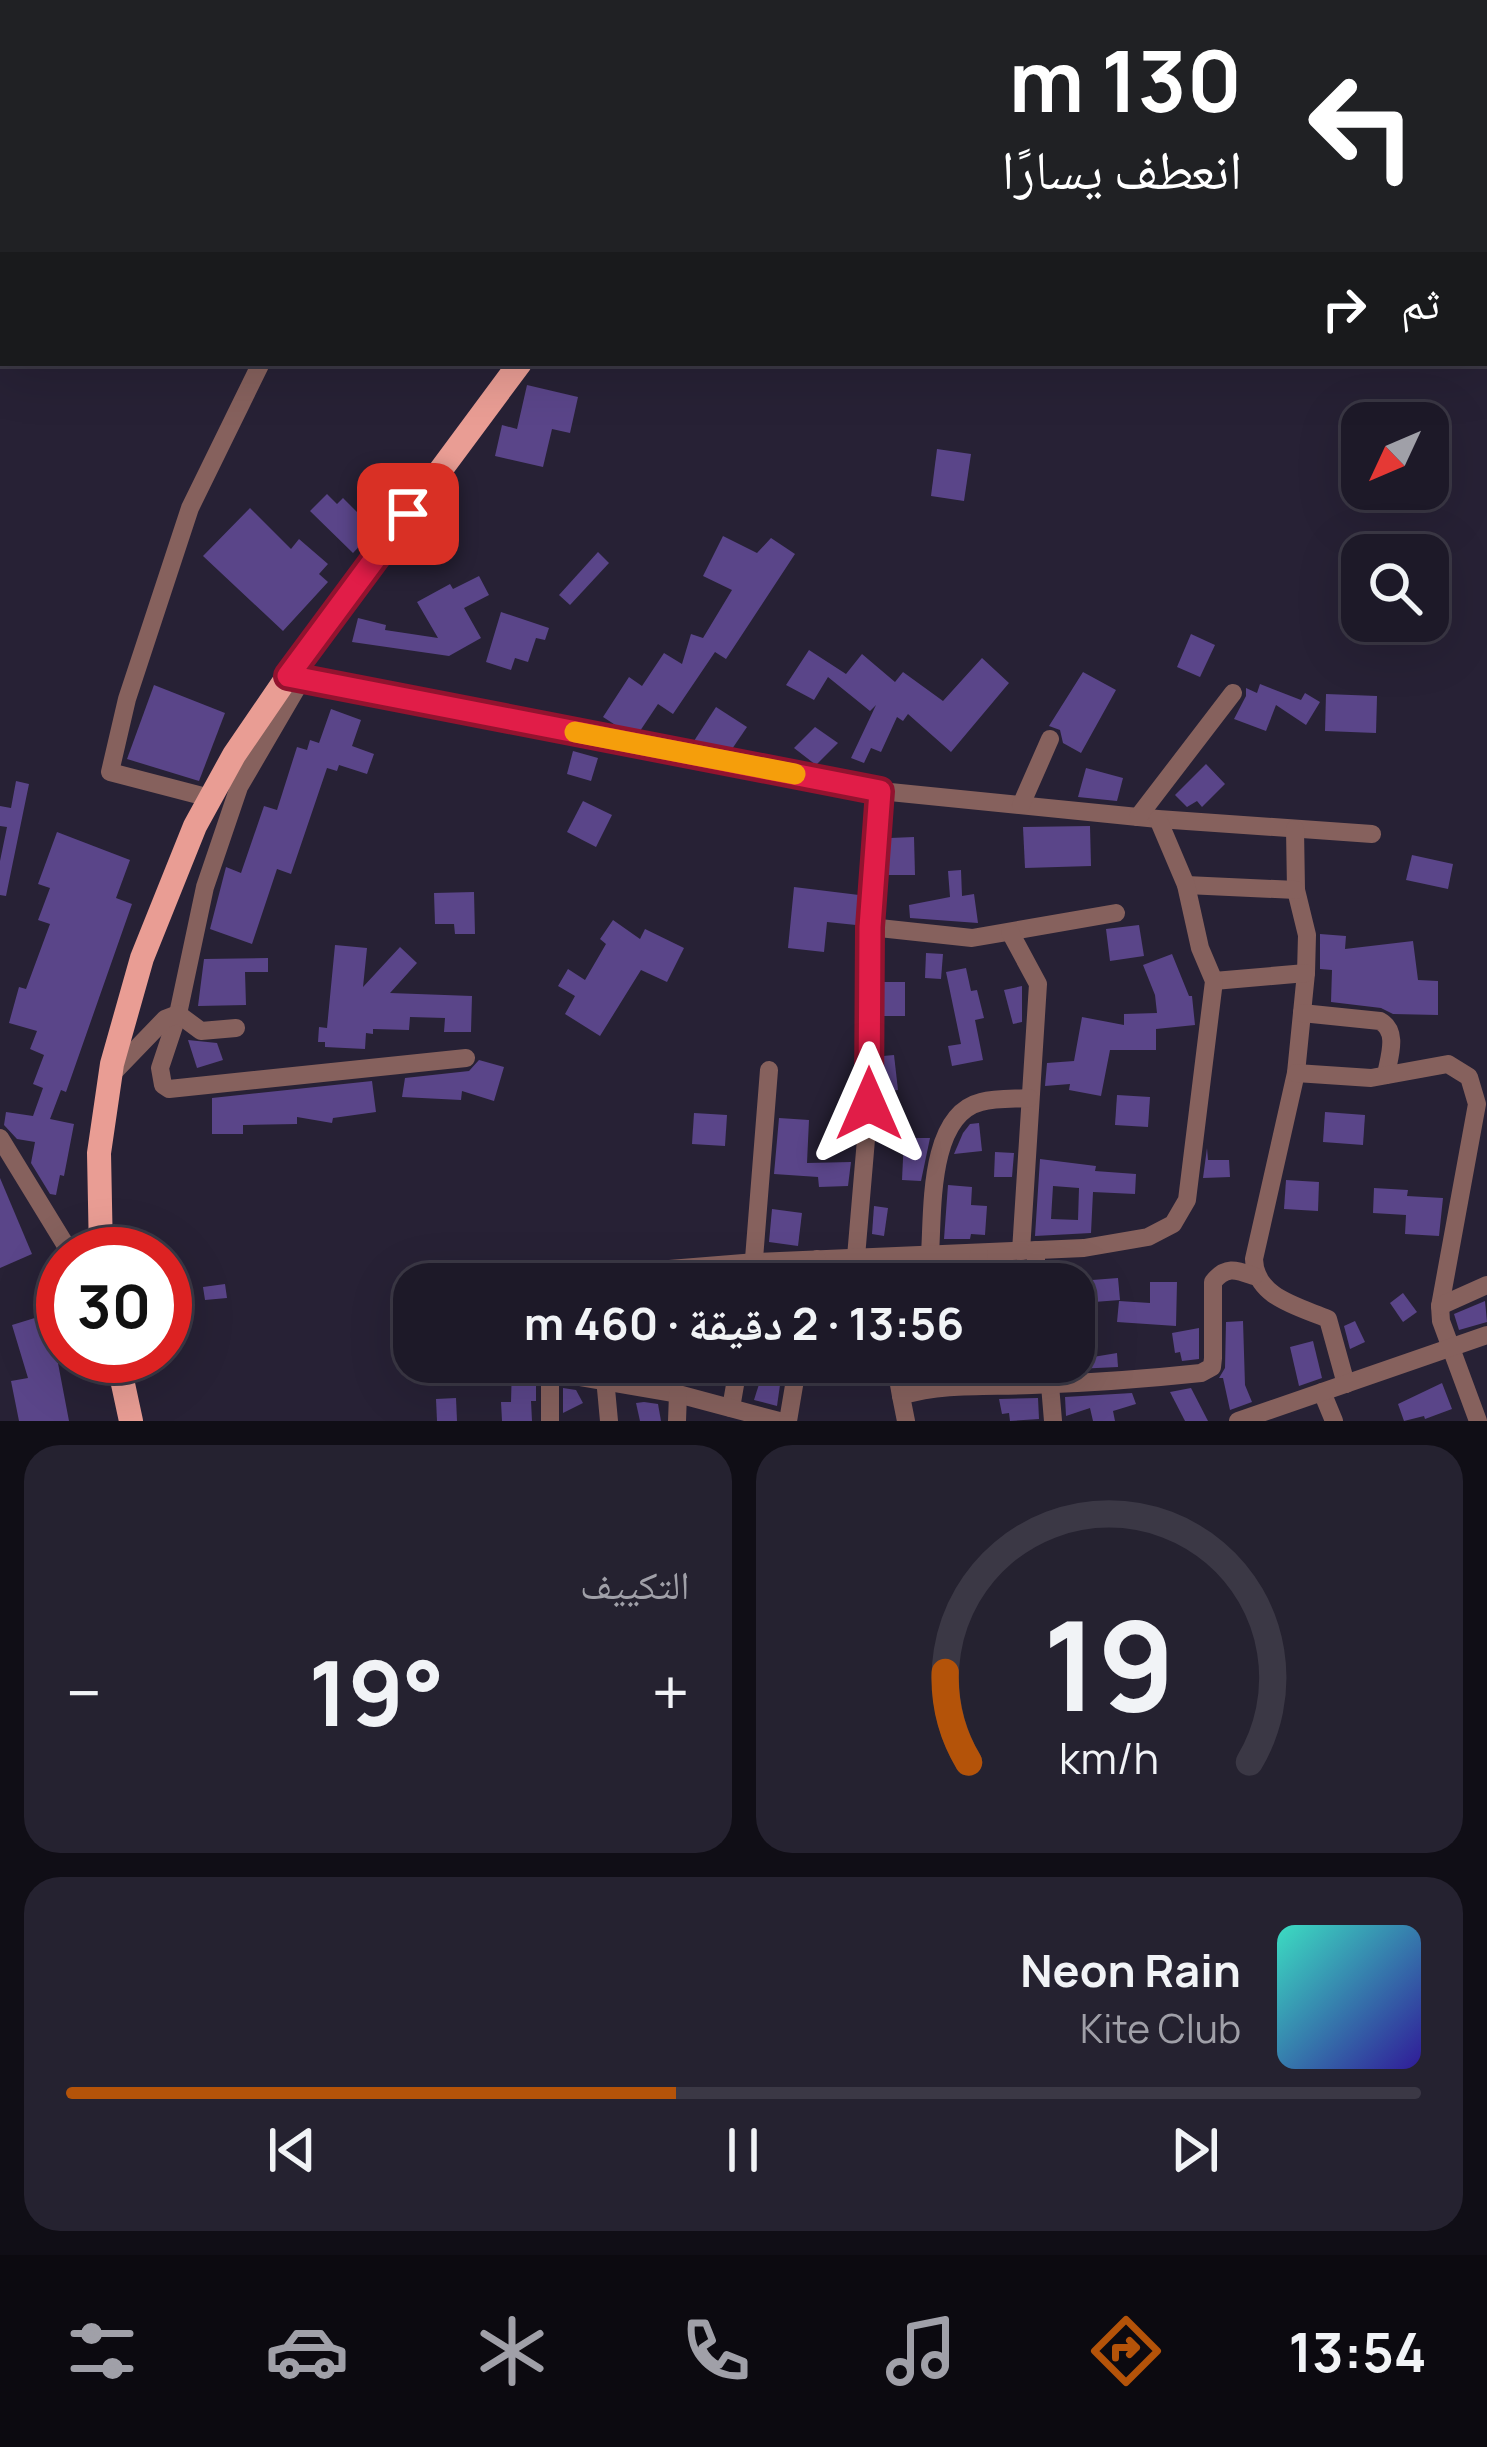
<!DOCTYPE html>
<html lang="ar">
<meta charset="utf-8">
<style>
body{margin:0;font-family:Manrope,"Noto Naskh Arabic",sans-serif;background:#252230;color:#f1f3f6;direction:rtl;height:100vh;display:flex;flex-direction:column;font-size:45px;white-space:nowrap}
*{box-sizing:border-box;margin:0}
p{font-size:39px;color:#a0a0a8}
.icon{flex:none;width:66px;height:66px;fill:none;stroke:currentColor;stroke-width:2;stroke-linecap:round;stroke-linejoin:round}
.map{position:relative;height:1421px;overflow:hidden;direction:ltr}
.side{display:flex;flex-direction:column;gap:24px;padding:24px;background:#100e16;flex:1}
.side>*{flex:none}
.banner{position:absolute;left:0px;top:0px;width:1488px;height:366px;box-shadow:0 12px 48px #0002,0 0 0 3px #3b3845;direction:rtl;background:#202124;color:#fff;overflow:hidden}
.needle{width:78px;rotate:226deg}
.controls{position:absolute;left:1341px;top:402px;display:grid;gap:24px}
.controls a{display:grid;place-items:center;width:108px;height:108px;border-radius:24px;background:#1d1928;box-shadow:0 12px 48px #0002,0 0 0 3px #3b3845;font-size:60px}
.speed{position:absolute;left:36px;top:1227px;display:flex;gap:24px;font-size:60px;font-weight:700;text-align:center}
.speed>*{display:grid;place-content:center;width:156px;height:156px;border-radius:50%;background:#1d1928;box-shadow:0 12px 48px #0002,0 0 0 3px #3b3845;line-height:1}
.speed .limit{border:18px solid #d22;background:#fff;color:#111}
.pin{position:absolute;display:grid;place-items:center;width:102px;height:102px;color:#fff;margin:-51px;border-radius:24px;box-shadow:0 6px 18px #0006}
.me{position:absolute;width:132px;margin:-66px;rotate:0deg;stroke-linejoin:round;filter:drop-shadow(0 0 9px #0008)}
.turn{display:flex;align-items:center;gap:42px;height:252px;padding:0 48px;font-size:54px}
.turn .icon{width:156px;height:156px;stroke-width:2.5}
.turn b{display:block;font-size:84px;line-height:102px}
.then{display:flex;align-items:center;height:114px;padding:0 48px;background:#0003;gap:24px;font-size:45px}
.big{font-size:90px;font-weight:700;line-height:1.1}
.side .tile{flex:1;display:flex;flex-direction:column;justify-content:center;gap:18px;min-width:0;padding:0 42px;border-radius:36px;background:#252230}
.side .dial{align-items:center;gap:0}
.dial svg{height:312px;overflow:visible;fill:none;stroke:#3b3845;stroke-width:7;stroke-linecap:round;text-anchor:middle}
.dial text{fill:#f1f3f6;stroke:none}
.song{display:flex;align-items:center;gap:36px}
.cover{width:144px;height:144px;border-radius:18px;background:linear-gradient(135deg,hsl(170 70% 55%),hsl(250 70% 35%))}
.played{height:12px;border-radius:6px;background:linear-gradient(90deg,#b45309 45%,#3b3845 45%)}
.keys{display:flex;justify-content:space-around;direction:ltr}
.heat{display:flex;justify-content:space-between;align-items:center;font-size:66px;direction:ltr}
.side .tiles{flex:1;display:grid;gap:24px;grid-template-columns:1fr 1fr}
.tile:last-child{grid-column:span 2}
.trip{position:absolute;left:393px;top:1263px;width:702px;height:120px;border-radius:36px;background:#1d1928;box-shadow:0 12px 48px #0002,0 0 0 3px #3b3845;font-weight:700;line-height:120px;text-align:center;direction:rtl}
.tabs{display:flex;height:192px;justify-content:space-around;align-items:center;background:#0c0a10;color:#a0a0a8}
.tabs .icon{width:84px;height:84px}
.tabs .selected{color:#b45309}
.tabs b{font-size:54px;color:#f1f3f6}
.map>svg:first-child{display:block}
</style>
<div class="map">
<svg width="1487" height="1421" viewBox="0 0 1487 1421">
<rect width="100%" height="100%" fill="#272135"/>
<!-- building -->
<g fill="#5a4589" fill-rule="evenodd">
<path d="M 527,385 L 578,397 L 570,433 L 552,429 L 543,467 L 495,456 L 502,425 L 517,429 Z"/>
<path d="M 937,449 L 971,454 L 964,501 L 931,496 Z"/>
<path d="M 327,494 L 337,504 L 343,498 L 365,520 L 371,514 L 380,524 L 353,553 L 310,511 Z"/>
<path d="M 250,508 L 291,549 L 299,539 L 328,564 L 319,574 L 328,582 L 283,631 L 203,556 Z"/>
<path d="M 723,536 L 757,553 L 771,538 L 795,554 L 726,659 L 715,652 L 673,714 L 658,704 L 640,731 L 617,726 L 603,717 L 629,677 L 642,686 L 664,653 L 682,664 L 691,634 L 703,638 L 732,590 L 703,576 Z"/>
<path d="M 598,552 L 609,563 L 570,605 L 559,595 Z"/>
<path d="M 479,576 L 489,595 L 464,608 L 481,638 L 449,656 L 352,642 L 358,618 L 386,625 L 385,630 L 438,638 L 417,602 L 450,584 L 453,589 Z"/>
<path d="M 501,612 L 549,628 L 545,640 L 536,638 L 528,662 L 515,658 L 511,670 L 486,662 Z"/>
<path d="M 1191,634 L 1215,645 L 1200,677 L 1177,667 Z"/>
<path d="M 809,650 L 846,674 L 862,654 L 895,682 L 903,672 L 943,701 L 982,658 L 1009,683 L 951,752 L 908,714 L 903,721 L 897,717 L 881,752 L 871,748 L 864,763 L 851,758 L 876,705 L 870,711 L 828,677 L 814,700 L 786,685 Z"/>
<path d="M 1083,672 L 1116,690 L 1081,753 L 1063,743 L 1060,730 L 1049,726 Z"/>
<path d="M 1260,684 L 1301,700 L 1305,693 L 1320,702 L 1306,725 L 1276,705 L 1266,731 L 1234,719 L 1246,696 L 1246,688 L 1257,693 Z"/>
<path d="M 154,685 L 225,713 L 199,781 L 127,759 Z"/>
<path d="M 1326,694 L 1377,696 L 1376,733 L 1325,731 Z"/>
<path d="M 716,707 L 747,727 L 732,749 L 694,741 Z"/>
<path d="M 331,709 L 361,720 L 352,746 L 374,754 L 367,774 L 339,765 L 337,771 L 327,768 L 291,874 L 277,869 L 252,944 L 210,929 L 226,867 L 241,873 L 264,806 L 277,810 L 297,747 L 307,750 L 310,740 L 319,743 Z"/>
<path d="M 815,727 L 838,743 L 816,765 L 794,748 Z"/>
<path d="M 573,751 L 598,758 L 591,781 L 567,774 Z"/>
<path d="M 1206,764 L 1225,784 L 1202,807 L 1197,801 L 1187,807 L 1175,795 Z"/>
<path d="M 1086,768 L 1123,778 L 1117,801 L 1078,797 Z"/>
<path d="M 16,781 L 29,784 L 6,896 L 0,895 L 0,861 L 7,827 L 0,826 L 0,806 L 11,808 Z"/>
<path d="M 583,801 L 612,815 L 596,847 L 567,832 Z"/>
<path d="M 1090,826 L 1091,866 L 1025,868 L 1023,827 Z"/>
<path d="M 57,832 L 130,860 L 116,898 L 132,904 L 66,1092 L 61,1090 L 50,1119 L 74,1124 L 64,1176 L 60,1175 L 56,1195 L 50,1194 L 31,1163 L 35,1142 L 17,1139 L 4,1125 L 6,1112 L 33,1116 L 43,1088 L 33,1084 L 44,1055 L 30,1049 L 37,1031 L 9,1023 L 19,987 L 26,989 L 50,924 L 38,920 L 50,888 L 38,884 Z"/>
<path d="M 914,837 L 915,875 L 887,875 L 890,838 Z"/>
<path d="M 1412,855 L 1453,864 L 1448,889 L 1406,880 Z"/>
<path d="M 961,870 L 962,896 L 974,894 L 978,923 L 910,918 L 909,905 L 950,897 L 948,871 Z"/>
<path d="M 794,887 L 859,895 L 856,925 L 827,922 L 824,952 L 788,948 Z"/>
<path d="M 474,892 L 475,934 L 455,934 L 454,924 L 435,924 L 434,893 Z"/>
<path d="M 613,920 L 640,939 L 645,929 L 684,948 L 667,982 L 641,970 L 600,1036 L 565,1014 L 575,996 L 558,986 L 568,969 L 585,980 L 606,944 L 600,939 Z"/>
<path d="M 1139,925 L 1144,956 L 1110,961 L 1106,929 Z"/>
<path d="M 1320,934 L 1346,936 L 1345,949 L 1413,941 L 1418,980 L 1438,981 L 1438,1015 L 1393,1014 L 1381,1008 L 1331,1002 L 1332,970 L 1320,969 Z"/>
<path d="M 335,945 L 367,948 L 363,987 L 400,947 L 417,963 L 390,993 L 472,996 L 471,1032 L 444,1032 L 445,1018 L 410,1017 L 409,1030 L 373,1029 L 373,1034 L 366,1033 L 365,1049 L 325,1047 L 325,1042 L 318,1042 L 319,1027 L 327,1028 Z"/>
<path d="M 926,953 L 943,954 L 941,979 L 925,978 Z"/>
<path d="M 1172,954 L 1189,996 L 1192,996 L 1195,1025 L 1156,1029 L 1156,1050 L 1110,1050 L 1101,1096 L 1069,1090 L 1070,1084 L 1045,1086 L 1047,1063 L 1074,1061 L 1082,1017 L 1124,1025 L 1124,1014 L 1157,1013 L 1155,995 L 1143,965 Z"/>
<path d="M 268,958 L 268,972 L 245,972 L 246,1005 L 198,1006 L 204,959 Z"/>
<path d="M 966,968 L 971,991 L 977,990 L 984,1018 L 975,1020 L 983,1060 L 952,1066 L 948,1046 L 961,1044 L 946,972 Z"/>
<rect x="883" y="982" width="22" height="34"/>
<path d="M 1022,986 L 1022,1022 L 1013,1024 L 1004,990 Z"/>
<path d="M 188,1040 L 217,1043 L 223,1060 L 197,1068 Z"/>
<path d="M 894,1055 L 898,1090 L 883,1092 L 883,1056 Z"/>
<path d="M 479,1060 L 504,1067 L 494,1101 L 462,1091 L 461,1100 L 402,1097 L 405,1078 L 469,1071 Z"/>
<path d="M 372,1081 L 376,1112 L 333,1118 L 332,1123 L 297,1117 L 297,1124 L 243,1125 L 243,1134 L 212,1134 L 212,1098 Z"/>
<path d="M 1117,1095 L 1150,1097 L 1148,1127 L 1115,1125 Z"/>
<path d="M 1325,1112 L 1365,1115 L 1363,1145 L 1323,1142 Z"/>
<path d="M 694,1113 L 727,1115 L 725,1146 L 692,1144 Z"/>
<path d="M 896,1115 L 898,1137 L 880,1139 L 881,1117 Z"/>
<path d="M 779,1118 L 809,1120 L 807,1163 L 851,1162 L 848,1186 L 819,1187 L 818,1177 L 774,1174 Z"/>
<path d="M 979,1123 L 982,1151 L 954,1154 L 963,1133 L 970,1124 Z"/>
<path d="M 904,1138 L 930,1138 L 921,1181 L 902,1180 Z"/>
<path d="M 1207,1148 L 1208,1160 L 1229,1160 L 1230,1177 L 1203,1178 Z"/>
<path d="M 995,1152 L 1014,1153 L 1012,1177 L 994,1177 Z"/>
<path d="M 1040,1159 L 1096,1166 L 1095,1171 L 1136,1174 L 1135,1194 L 1093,1192 L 1091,1233 L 1035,1236 ZM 1053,1186 L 1079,1188 L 1078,1220 L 1051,1219 Z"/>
<path d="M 0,1178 L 32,1254 L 0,1268 Z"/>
<path d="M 1286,1180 L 1319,1182 L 1318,1211 L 1284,1209 Z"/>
<path d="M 948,1185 L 972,1187 L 971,1205 L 987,1206 L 985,1235 L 971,1234 L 970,1239 L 944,1239 Z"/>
<path d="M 1374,1188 L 1408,1190 L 1407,1196 L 1443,1198 L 1439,1236 L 1405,1234 L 1406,1215 L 1373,1213 Z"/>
<path d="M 874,1206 L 888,1208 L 884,1236 L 872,1234 Z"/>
<path d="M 772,1209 L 802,1213 L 798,1246 L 769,1242 Z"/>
<path d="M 1118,1278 L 1120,1300 L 1094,1302 L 1092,1280 Z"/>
<path d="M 1150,1282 L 1177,1282 L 1176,1326 L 1117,1322 L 1119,1301 L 1150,1303 Z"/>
<path d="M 225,1284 L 227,1298 L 205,1300 L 203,1287 Z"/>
<path d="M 1403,1293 L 1417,1312 L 1403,1322 L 1390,1303 Z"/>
<path d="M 1485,1301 L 1487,1322 L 1459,1330 L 1454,1314 Z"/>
<path d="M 54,1304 L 58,1316 L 50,1318 L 61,1357 L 57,1358 L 69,1421 L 19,1421 L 11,1381 L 28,1378 L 12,1325 L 38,1317 L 36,1309 Z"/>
<path d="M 1243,1321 L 1245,1385 L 1252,1402 L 1230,1410 L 1223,1378 L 1219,1378 L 1225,1368 L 1226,1322 Z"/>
<path d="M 1355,1321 L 1365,1342 L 1350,1349 L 1344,1326 Z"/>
<path d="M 1199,1328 L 1199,1359 L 1182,1361 L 1180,1352 L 1175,1353 L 1172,1333 Z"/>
<path d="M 1313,1341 L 1322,1378 L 1299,1386 L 1290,1347 Z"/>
<path d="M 1117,1353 L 1118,1367 L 1034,1371 L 1033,1367 Z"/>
<path d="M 679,1362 L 705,1362 L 700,1386 L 675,1380 Z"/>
<path d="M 941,1362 L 970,1362 L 970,1373 L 942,1375 Z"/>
<path d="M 512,1364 L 525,1365 L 525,1379 L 536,1380 L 536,1401 L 531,1401 L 532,1421 L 502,1421 L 501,1402 L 511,1402 Z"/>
<path d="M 760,1381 L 780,1385 L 777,1406 L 754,1400 Z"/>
<path d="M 1442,1383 L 1452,1409 L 1425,1419 L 1424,1416 L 1404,1421 L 1398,1404 Z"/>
<path d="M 563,1388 L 576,1390 L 583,1403 L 563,1413 Z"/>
<path d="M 1191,1388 L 1208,1421 L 1185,1421 L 1170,1392 Z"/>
<path d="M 1132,1393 L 1136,1404 L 1113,1411 L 1115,1421 L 1093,1421 L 1090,1408 L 1066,1416 L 1065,1397 Z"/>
<path d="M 456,1398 L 457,1421 L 437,1421 L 436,1399 Z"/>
<path d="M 1038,1398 L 1039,1419 L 1010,1421 L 1009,1413 L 1002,1414 L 999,1399 Z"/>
<path d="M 644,1402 L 658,1404 L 661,1421 L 640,1421 L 636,1403 Z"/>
</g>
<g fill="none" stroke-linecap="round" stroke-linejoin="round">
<!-- minor -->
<g stroke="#86615d" stroke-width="18">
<path d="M 430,3 L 431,0"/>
<path d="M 288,676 L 880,791 L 1158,819 L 1372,834"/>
<path d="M 302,679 L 239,787 L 205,887 L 178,1014 L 160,1068 L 163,1085 L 169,1089 L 466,1058"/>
<path d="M 210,798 L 110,772 L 127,699 L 190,508 L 261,363"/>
<path d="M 1021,805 L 1050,739"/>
<path d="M 1138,817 L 1233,693"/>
<path d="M 1295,829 L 1296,890 L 1307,935 L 1306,973 L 1296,1073 L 1254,1259 C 1255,1297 1297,1306 1328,1319 L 1346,1384"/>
<path d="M 1186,885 L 1296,890"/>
<path d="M 870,927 L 972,938 L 1116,913"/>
<path d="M 1010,932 L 1038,984 L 1021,1251"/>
<path d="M 1214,981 L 1306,973"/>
<path d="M 1302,1013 L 1380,1021 C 1399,1031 1389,1057 1386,1075"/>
<path d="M 1296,1073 L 1371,1078 L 1448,1064 L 1469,1077 L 1477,1104 L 1440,1306 L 1441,1321 L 1478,1421"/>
<path d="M 110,1076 L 165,1019 L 178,1014 L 201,1031 L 236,1028"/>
<path d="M 0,1138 L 71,1254"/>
<path d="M 930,1254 C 933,1211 928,1115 981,1102 C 996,1098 1014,1099 1029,1098"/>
<path d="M 856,1257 L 869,1104 L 870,927 L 880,791"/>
<path d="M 892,1259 L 892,1284"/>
<path d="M 537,1284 L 558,1278 L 756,1262 L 1084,1248 L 1148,1237 L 1173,1224 L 1187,1200 L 1214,981 L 1200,948 L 1186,885 L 1158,819"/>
<path d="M 752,1284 L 769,1070"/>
<path d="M 812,1284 L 817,1259"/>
<path d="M 978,1284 L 979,1253"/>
<path d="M 1036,1284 L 1036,1250"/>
<path d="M 1440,1306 L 1487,1285"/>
<path d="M 895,1362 L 901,1396"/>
<path d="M 605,1378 L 609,1421"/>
<path d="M 1050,1385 L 1053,1421"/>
<path d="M 1322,1392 L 1334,1421"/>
<path d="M 731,1408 L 739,1362"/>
<path d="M 550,1421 L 550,1372 L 678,1394 L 779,1421"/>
<path d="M 677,1421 L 678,1394"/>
<path d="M 788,1421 L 798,1362"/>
<path d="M 906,1421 L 901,1396 C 944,1383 988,1387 1032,1385 C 1089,1383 1145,1379 1201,1373 L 1212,1367 L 1213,1358 L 1213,1282 C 1226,1265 1237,1270 1254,1276"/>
<path d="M 1238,1421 L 1487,1335"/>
</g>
<!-- major -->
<g stroke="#e99d94" stroke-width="24">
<path d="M 787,3 L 790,0"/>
<path d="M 101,1254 L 99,1153 L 112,1064 L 142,958 L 195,826 L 234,755 L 288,676 L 520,363"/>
<path d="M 117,1356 L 131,1421"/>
</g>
<!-- highway -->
<g stroke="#f8c0b9" stroke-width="30">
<path d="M 543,0 L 548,3"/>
<path d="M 613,0 L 618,3"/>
<path d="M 1485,243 L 1487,243"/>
<path d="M 1485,279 L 1487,279"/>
</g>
</g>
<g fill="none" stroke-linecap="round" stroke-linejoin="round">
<!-- route casing -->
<g stroke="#92132f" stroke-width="30">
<path id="route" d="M 408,514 L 288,676 L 880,791 L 870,927 L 869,1104"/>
</g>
<!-- route -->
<use href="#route" stroke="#e11d48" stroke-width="21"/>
<!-- slow -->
<path stroke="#f59e0b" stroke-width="21" d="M 575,732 L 795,774"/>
</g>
</svg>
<div class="controls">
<a><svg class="needle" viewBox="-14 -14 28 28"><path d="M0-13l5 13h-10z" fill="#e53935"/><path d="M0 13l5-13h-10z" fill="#a0a0a8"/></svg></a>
<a><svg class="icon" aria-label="search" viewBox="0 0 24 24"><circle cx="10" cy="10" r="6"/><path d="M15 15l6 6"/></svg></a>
</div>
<div class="speed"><div class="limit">30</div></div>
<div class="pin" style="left:408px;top:514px;background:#d93025"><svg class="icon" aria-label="arrive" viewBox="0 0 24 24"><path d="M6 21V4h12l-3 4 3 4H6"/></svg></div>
<svg class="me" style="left:869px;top:1104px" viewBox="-20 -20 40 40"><path d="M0-17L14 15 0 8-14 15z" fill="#e11d48" stroke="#fff" stroke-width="4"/></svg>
<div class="trip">13:56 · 2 دقيقة · 460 m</div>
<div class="banner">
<div class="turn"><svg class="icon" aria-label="left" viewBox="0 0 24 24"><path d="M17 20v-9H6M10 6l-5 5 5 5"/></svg><div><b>130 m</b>انعطف يسارًا</div></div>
<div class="then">ثم<svg class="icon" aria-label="right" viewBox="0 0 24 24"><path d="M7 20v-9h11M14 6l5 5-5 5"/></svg></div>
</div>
</div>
<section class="side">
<div class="tiles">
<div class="tile dial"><svg viewBox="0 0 100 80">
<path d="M14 69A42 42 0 1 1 86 69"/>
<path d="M14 69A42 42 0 0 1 8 46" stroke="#b45309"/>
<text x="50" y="56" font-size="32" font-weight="700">19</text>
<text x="50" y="72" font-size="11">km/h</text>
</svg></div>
<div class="tile"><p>التكييف</p>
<div class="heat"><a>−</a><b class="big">19°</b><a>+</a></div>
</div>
<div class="tile">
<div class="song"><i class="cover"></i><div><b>Neon Rain</b><p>Kite Club</p></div></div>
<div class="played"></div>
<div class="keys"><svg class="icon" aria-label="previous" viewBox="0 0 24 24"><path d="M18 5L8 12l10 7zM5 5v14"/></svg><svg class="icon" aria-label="pause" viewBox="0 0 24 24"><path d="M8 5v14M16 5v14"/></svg><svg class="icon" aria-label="next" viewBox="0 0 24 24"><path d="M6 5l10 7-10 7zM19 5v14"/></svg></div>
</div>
</div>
</section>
<nav class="tabs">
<b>13:54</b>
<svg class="icon selected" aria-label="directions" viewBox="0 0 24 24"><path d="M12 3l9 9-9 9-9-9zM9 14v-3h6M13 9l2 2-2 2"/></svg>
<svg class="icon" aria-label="music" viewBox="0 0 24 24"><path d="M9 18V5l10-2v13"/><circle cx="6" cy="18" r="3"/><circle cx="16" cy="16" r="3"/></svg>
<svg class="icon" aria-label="phone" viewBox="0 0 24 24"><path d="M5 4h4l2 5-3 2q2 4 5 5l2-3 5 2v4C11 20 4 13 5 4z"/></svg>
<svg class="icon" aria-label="climate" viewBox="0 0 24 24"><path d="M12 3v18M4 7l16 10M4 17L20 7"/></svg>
<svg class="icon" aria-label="car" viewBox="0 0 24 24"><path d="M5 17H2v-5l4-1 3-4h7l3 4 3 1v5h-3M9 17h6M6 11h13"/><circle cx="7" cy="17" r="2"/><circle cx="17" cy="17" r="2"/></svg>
<svg class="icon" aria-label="filters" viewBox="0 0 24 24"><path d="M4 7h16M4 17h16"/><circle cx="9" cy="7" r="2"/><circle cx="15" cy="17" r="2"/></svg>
</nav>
